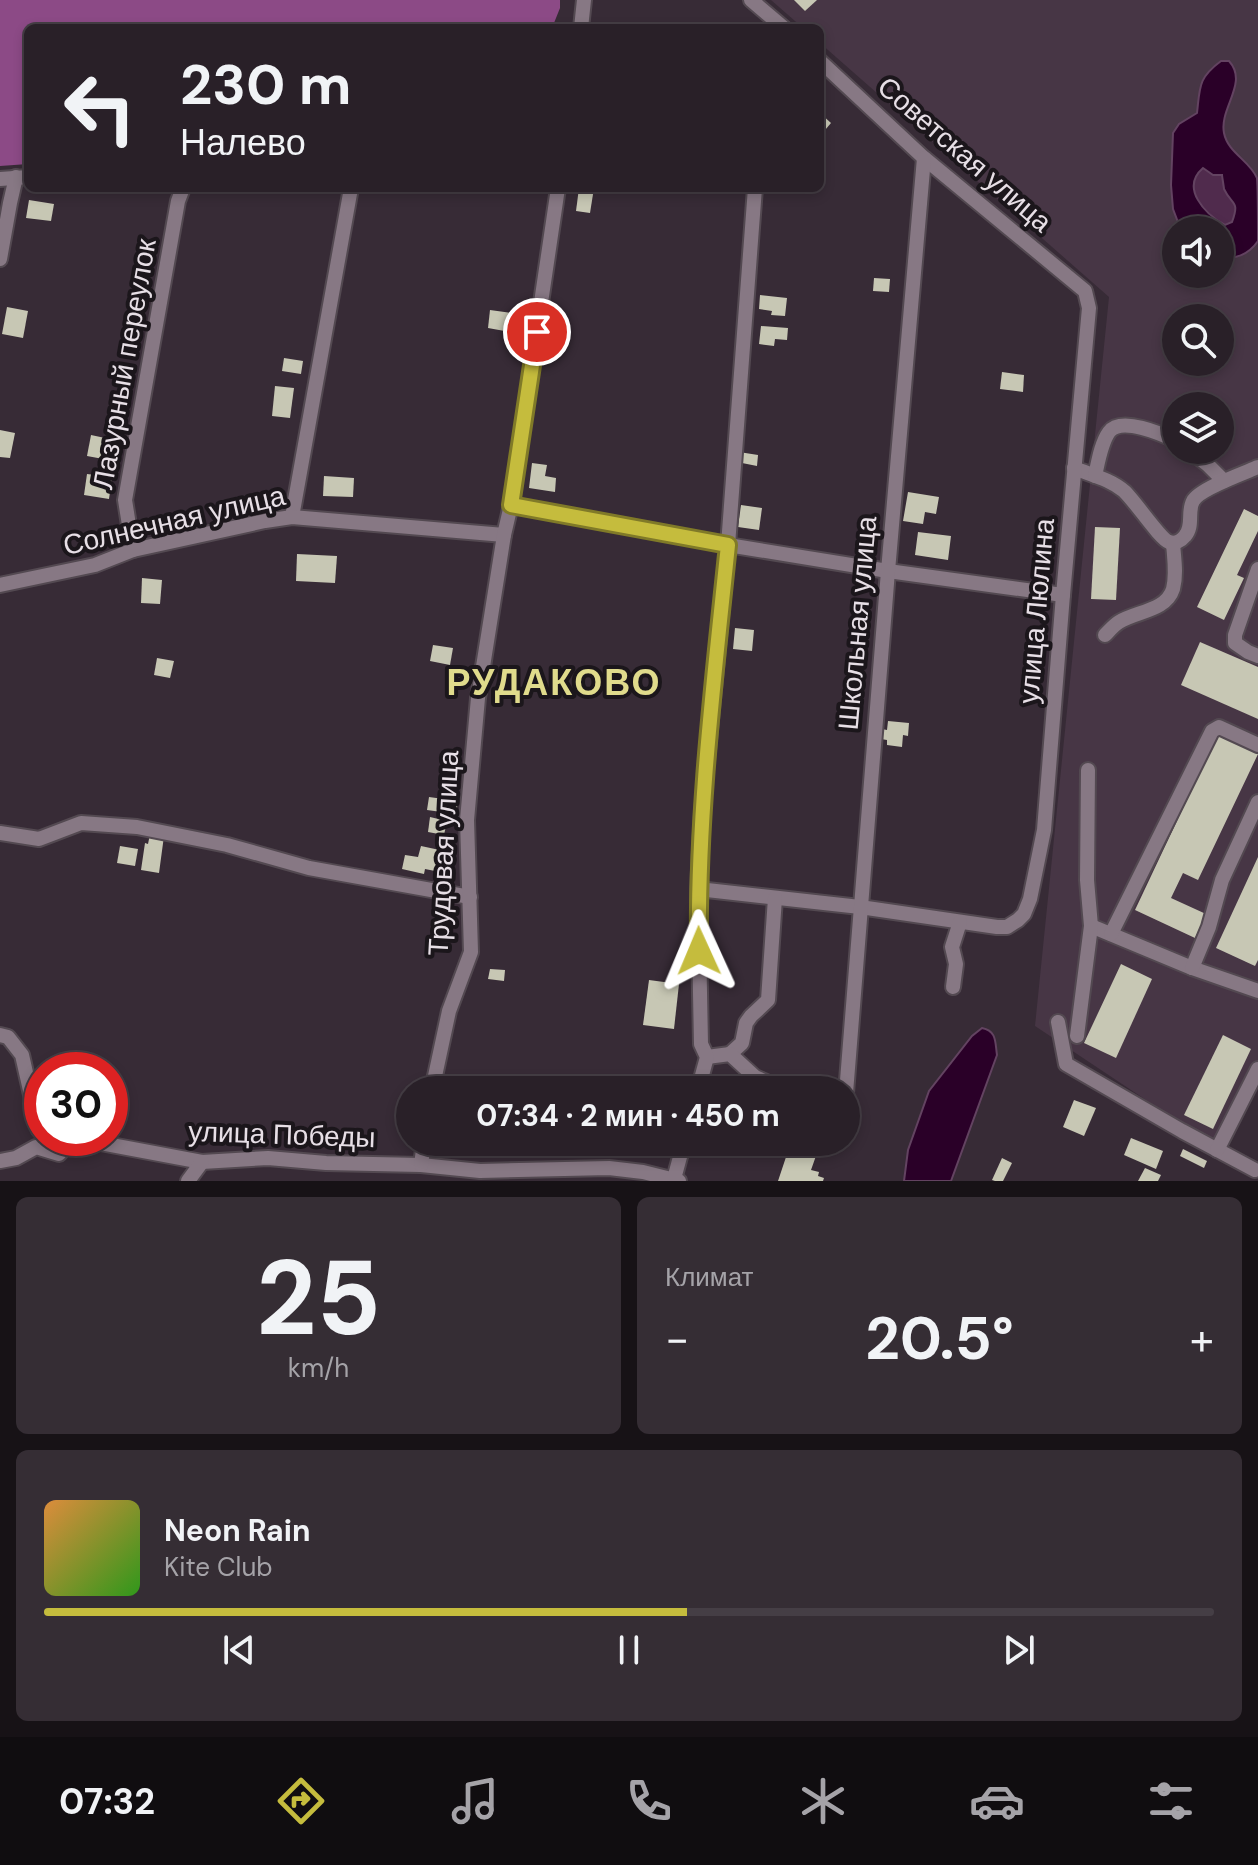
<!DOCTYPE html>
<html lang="ru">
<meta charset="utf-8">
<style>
body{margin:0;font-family:"DM Sans",sans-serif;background:#352d34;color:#f1f3f6;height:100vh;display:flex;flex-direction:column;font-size:30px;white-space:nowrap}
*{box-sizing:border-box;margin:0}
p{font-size:26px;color:#a5a3a8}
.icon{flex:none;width:44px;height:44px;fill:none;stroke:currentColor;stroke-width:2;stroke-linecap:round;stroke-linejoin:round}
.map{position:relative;height:1181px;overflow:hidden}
.sheet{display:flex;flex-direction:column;gap:16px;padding:16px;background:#171216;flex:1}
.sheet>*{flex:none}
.banner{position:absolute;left:24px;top:24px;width:800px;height:168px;border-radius:12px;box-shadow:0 4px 12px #0003,0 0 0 2px #453e45;background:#292028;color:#f1f3f6;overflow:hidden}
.fabs{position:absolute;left:1162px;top:216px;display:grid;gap:16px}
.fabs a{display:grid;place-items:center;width:72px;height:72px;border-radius:50%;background:#292028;box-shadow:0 4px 12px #0003,0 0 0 2px #453e45;font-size:40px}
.speed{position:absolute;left:24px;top:1052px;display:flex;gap:16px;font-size:40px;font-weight:700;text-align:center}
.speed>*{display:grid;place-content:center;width:104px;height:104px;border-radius:50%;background:#292028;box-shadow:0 4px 12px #0003,0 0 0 2px #453e45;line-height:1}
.speed .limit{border:12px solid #d22;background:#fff;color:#111}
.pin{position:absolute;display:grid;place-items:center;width:68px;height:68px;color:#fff;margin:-34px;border:4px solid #fff;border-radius:50%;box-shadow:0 2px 8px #0007}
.me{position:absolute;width:88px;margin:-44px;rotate:359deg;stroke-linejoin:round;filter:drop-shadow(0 0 6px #0008)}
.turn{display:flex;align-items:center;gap:28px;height:168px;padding:0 24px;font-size:36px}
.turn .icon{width:104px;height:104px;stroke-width:2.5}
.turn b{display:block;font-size:56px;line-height:68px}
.big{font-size:60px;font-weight:700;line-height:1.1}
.sheet .card{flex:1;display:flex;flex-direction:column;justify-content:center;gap:12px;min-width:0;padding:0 28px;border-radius:12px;background:#352d34}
.sheet .dial{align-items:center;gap:0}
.dial b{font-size:104px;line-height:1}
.song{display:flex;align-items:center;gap:24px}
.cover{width:96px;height:96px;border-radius:12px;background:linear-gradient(135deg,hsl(30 70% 55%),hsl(110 70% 35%))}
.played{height:8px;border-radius:4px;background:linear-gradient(90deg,#c5bc3d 55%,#453e45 55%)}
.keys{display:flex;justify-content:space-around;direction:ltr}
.heat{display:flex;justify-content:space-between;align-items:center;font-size:44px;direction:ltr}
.sheet .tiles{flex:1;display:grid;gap:16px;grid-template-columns:1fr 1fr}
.card:last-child{grid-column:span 2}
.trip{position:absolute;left:396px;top:1076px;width:464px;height:80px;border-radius:40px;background:#292028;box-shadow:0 4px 12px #0003,0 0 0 2px #453e45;font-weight:700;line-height:80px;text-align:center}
.tab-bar{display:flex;height:128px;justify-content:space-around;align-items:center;background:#100d10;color:#a5a3a8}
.tab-bar .icon{width:56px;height:56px}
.tab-bar .selected{color:#c5bc3d}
.tab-bar b{font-size:36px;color:#f1f3f6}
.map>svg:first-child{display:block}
</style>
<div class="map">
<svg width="1258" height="1181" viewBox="0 0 1258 1181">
<rect width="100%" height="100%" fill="#372b36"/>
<!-- built -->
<path fill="#473645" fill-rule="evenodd" d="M 771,0 L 1258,0 L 1258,1081 L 1224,1152 L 1035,1026 L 1109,297 L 820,43 L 820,28 L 803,28 ZM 1176,230 L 1220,230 L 1220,274 L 1176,274 ZM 1176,318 L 1220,318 L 1220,362 L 1176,362 ZM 1176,406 L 1220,406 L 1220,450 L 1176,450 Z"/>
<!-- green -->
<path fill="#502b4d" d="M 1203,168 L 1222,174 C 1222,175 1224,188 1224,189 C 1232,206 1240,200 1232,222 L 1225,225 C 1205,214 1180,188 1203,168 Z"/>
<!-- forest -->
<path fill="#8c4a86" d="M 0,0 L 560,0 L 560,8 L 552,28 L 28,28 L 28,164 L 0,166 Z"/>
<!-- water -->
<g fill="#2a0028" stroke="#634361" stroke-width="2" fill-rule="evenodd">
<path d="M 1221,61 L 1229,61 C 1249,83 1219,108 1224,133 C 1228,153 1249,160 1257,178 C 1258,189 1258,227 1258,241 C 1249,254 1235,260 1220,258 L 1220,230 L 1181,230 L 1173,209 L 1171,185 L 1173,133 L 1179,124 L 1197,113 C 1200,87 1198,78 1221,61 ZM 1203,168 L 1213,175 L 1222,175 C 1222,176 1224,188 1224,189 C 1232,206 1240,200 1232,222 L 1225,225 C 1205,214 1180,188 1203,168 Z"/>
<path d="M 982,1028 C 997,1031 995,1042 997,1055 L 951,1181 L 904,1181 L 908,1150 L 929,1091 L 972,1036 Z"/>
</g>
<!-- building -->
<g fill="#c7c7b4">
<path d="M 794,0 L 817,0 L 805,11 Z"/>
<path d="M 820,113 L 831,123 L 820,136 Z"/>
<path d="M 579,188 L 594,188 L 590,213 L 576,211 Z"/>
<path d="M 29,200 L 54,204 L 51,221 L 26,218 Z"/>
<path d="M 874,278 L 890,279 L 889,292 L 873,291 Z"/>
<path d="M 760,295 L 787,298 L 785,316 L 771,315 L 772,311 L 759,309 Z"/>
<path d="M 7,307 L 28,311 L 23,338 L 2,334 Z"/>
<path d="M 490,310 L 525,315 L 522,334 L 488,328 Z"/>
<path d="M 761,326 L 788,328 L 787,340 L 775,339 L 774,346 L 759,344 Z"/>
<path d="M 284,358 L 303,361 L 301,374 L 282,371 Z"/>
<path d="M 1002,372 L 1024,375 L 1023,392 L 1000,389 Z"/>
<path d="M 275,386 L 294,388 L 290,418 L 272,416 Z"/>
<path d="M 0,430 L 15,433 L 10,458 L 0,457 Z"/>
<path d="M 91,435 L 119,441 L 114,461 L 87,456 Z"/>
<path d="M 739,452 L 758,455 L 757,466 L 737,462 Z"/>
<path d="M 532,463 L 547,465 L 545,476 L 556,478 L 555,492 L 529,488 Z"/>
<path d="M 87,474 L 112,477 L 109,499 L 84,495 Z"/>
<path d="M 324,476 L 354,478 L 353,497 L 323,496 Z"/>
<path d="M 908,492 L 939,497 L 936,514 L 925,512 L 923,524 L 903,521 Z"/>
<path d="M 741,505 L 762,508 L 759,530 L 738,527 Z"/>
<path d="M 1244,509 L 1258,516 L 1258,531 L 1237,575 L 1244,578 L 1224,620 L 1197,607 Z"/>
<path d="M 1095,527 L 1120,528 L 1116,600 L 1091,599 Z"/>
<path d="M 918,532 L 951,536 L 948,560 L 915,555 Z"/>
<path d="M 297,554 L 337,556 L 335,583 L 296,581 Z"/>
<path d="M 142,578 L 162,580 L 160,604 L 141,603 Z"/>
<path d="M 735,628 L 754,630 L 752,651 L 733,649 Z"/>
<path d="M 1200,642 L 1258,667 L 1258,719 L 1181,685 Z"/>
<path d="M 433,645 L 453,648 L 450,665 L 430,661 Z"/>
<path d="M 157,658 L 174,661 L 170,678 L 154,675 Z"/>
<path d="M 888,721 L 909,723 L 908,736 L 903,735 L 902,747 L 887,745 L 887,740 L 881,739 L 882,729 L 887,730 Z"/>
<path d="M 1218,734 L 1258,754 L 1198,880 L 1183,873 L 1171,898 L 1206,914 L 1195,938 L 1135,910 Z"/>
<path d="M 429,797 L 458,801 L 456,814 L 427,810 Z"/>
<path d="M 430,817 L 447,821 L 444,835 L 428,832 Z"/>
<path d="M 150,834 L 164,836 L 159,873 L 141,870 L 145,843 L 148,844 Z"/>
<path d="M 120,846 L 138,849 L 135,866 L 117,863 Z"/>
<path d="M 421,846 L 449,852 L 445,873 L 425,869 L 424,874 L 402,869 L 405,855 L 418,857 Z"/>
<path d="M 1258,857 L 1258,960 L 1255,966 L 1216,948 Z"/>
<path d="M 1121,964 L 1152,979 L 1116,1058 L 1084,1043 Z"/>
<path d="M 490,969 L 505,970 L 504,981 L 488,979 Z"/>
<path d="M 649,980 L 679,984 L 674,1029 L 643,1025 Z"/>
<path d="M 1223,1035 L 1251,1049 L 1213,1129 L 1184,1115 Z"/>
<path d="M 1074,1100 L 1096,1108 L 1084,1136 L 1063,1127 Z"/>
<path d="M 1131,1138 L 1163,1151 L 1156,1169 L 1124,1155 Z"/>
<path d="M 796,1142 L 803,1142 L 801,1148 L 817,1153 L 811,1170 L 819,1172 L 818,1176 L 824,1178 L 823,1181 L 778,1181 L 787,1154 L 791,1156 Z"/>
<path d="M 1183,1149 L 1207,1161 L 1204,1168 L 1180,1156 Z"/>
<path d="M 1002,1158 L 1012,1163 L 1003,1181 L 995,1181 L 992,1180 Z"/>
<path d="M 1145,1168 L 1161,1175 L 1158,1181 L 1138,1181 Z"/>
</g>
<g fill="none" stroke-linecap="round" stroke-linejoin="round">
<!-- minor casing -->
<g stroke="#534951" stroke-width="18">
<g id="minor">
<path d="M 751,0 L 784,28"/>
<path d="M 581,28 L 584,0"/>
<path d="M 0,179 L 28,177"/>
<path d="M 0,259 L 10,203 L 16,177"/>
<path d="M 1189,450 L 1208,465 L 1224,481"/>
<path d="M 1074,468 C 1091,475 1110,479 1124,491 C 1135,501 1160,539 1169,542 C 1175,544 1181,541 1185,536 C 1194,526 1187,512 1193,501 C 1199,489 1244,473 1258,467"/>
<path d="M 1095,476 C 1098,463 1101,443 1109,432 C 1121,416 1162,434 1176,441"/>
<path d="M 511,505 L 728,545 L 888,571 L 1063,595"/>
<path d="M 292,517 L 351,188"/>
<path d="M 133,550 L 125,500 L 178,201 L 183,188"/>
<path d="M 1258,569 L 1235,635 L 1235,643 L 1248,652 L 1258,656"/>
<path d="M 0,585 L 95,565 L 133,550 L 265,521 L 292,517 L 504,535"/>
<path d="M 1105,635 C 1109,631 1114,625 1119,622 C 1137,611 1166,611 1173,589 C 1177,574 1174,558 1173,543"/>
<path d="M 0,833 L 39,839 L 81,823 L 137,827 L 227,845 L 309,868 L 470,897"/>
<path d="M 698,889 L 860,907 L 997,927 L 1007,927 L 1018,920 L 1024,914 L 1030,899 L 1044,830 L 1063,595 L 1089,308 L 1085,291 L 924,158 L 820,61"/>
<path d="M 1091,926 L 1192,968 L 1258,991"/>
<path d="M 1111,934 L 1212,731 L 1219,727 L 1258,745"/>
<path d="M 1192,968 L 1209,927 L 1222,880 L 1258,802"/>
<path d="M 953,987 L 956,964 L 952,947 L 960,922"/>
<path d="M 1058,1022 L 1066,1064 L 1182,1131 L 1255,1170"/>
<path d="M 0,1035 L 8,1037 L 22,1055 L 39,1130 L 42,1131"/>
<path d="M 1077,1036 L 1091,926 L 1087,880 L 1088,770"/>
<path d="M 730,1054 L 742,1043 L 746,1023 L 751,1016 L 768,1000 L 775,898"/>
<path d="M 707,1057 L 730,1054 L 755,1077 L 784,1090"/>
<path d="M 432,1090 L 449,1011 L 471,952 L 467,820 L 478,698 L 504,535 L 511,505 L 558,188"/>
<path d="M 698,1090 L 707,1057 L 701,1044 L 698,889 L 702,812 L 728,545 L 755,188"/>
<path d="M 846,1093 L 888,571 L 924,158"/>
<path d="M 74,1138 L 202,1162 L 268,1158 L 326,1163 L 421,1165 L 480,1171 L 609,1168 L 643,1172 L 679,1181"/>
<path d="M 1217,1150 L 1258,1069"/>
<path d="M 0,1161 L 16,1158 L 36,1147 L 59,1154 L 73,1138"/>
<path d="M 421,1165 L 424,1142"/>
<path d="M 674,1179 L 684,1142"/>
<path d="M 188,1181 L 202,1162"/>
</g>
</g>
<!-- minor -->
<use href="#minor" stroke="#877884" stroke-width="14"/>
</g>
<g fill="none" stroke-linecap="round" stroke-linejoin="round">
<!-- route casing -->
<g stroke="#807a28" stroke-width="20">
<path id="route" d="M 537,332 L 511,505 L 728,545 C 714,680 697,815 699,951"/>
</g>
<!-- route -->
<use href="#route" stroke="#c5bc3d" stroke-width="14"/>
</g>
<g text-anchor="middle" stroke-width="8" stroke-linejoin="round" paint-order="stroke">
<!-- street labels -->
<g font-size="28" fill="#e7dfe6" stroke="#1b161b">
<text transform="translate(965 154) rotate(41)" y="10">Советская улица</text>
<text transform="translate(124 364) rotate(-80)" y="10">Лазурный переулок</text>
<text transform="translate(174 520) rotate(-13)" y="10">Солнечная улица</text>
<text transform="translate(1036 611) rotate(-85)" y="10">улица Люлина</text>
<text transform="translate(857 623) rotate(-85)" y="10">Школьная улица</text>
<text transform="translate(443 853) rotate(-87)" y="10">Трудовая улица</text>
<text transform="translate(282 1134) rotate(2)" y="10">улица Победы</text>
</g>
<!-- district labels -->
<g font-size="36" font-weight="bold" letter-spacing="2" fill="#e0db8c" stroke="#1b161b">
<text x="554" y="695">РУДАКОВО</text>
</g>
</g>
</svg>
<div class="fabs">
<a><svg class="icon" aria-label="sound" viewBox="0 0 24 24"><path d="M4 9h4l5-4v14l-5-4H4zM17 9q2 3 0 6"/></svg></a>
<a><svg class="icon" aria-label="search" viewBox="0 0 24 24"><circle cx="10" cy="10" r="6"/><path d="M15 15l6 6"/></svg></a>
<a><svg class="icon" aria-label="layers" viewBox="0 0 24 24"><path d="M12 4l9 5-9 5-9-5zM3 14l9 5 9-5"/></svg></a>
</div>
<div class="speed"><div class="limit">30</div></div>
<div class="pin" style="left:537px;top:332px;background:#d93025"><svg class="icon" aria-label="arrive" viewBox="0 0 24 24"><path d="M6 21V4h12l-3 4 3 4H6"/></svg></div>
<svg class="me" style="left:699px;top:951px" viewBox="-20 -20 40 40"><path d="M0-17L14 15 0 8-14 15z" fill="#c5bc3d" stroke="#fff" stroke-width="4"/></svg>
<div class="trip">07:34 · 2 мин · 450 m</div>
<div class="banner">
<div class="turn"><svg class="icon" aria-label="left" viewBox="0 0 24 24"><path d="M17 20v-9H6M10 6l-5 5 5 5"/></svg><div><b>230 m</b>Налево</div></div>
</div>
</div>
<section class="sheet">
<div class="tiles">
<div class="card dial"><b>25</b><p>km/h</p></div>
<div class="card"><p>Климат</p>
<div class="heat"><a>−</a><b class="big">20.5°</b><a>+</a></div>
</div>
<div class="card">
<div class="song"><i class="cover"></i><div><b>Neon Rain</b><p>Kite Club</p></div></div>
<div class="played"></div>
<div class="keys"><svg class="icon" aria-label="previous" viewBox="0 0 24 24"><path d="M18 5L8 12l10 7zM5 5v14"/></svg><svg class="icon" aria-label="pause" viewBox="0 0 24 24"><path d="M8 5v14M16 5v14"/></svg><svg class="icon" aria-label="next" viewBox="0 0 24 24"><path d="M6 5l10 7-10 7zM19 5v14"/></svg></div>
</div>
</div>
</section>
<nav class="tab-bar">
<b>07:32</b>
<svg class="icon selected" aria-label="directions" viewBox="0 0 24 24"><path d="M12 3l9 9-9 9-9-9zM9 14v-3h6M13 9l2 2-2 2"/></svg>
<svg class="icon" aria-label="music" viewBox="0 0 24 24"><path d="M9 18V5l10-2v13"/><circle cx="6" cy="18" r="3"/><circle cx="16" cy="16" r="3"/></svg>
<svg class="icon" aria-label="phone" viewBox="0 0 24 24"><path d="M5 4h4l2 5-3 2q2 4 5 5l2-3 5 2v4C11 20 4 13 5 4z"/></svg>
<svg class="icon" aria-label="climate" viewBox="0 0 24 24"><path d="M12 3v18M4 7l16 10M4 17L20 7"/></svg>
<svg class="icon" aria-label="car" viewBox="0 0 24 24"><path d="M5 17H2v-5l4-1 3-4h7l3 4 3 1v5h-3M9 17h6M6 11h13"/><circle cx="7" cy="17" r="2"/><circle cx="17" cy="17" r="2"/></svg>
<svg class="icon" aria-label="filters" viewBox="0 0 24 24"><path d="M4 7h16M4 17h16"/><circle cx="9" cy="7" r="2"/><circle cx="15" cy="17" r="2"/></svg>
</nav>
